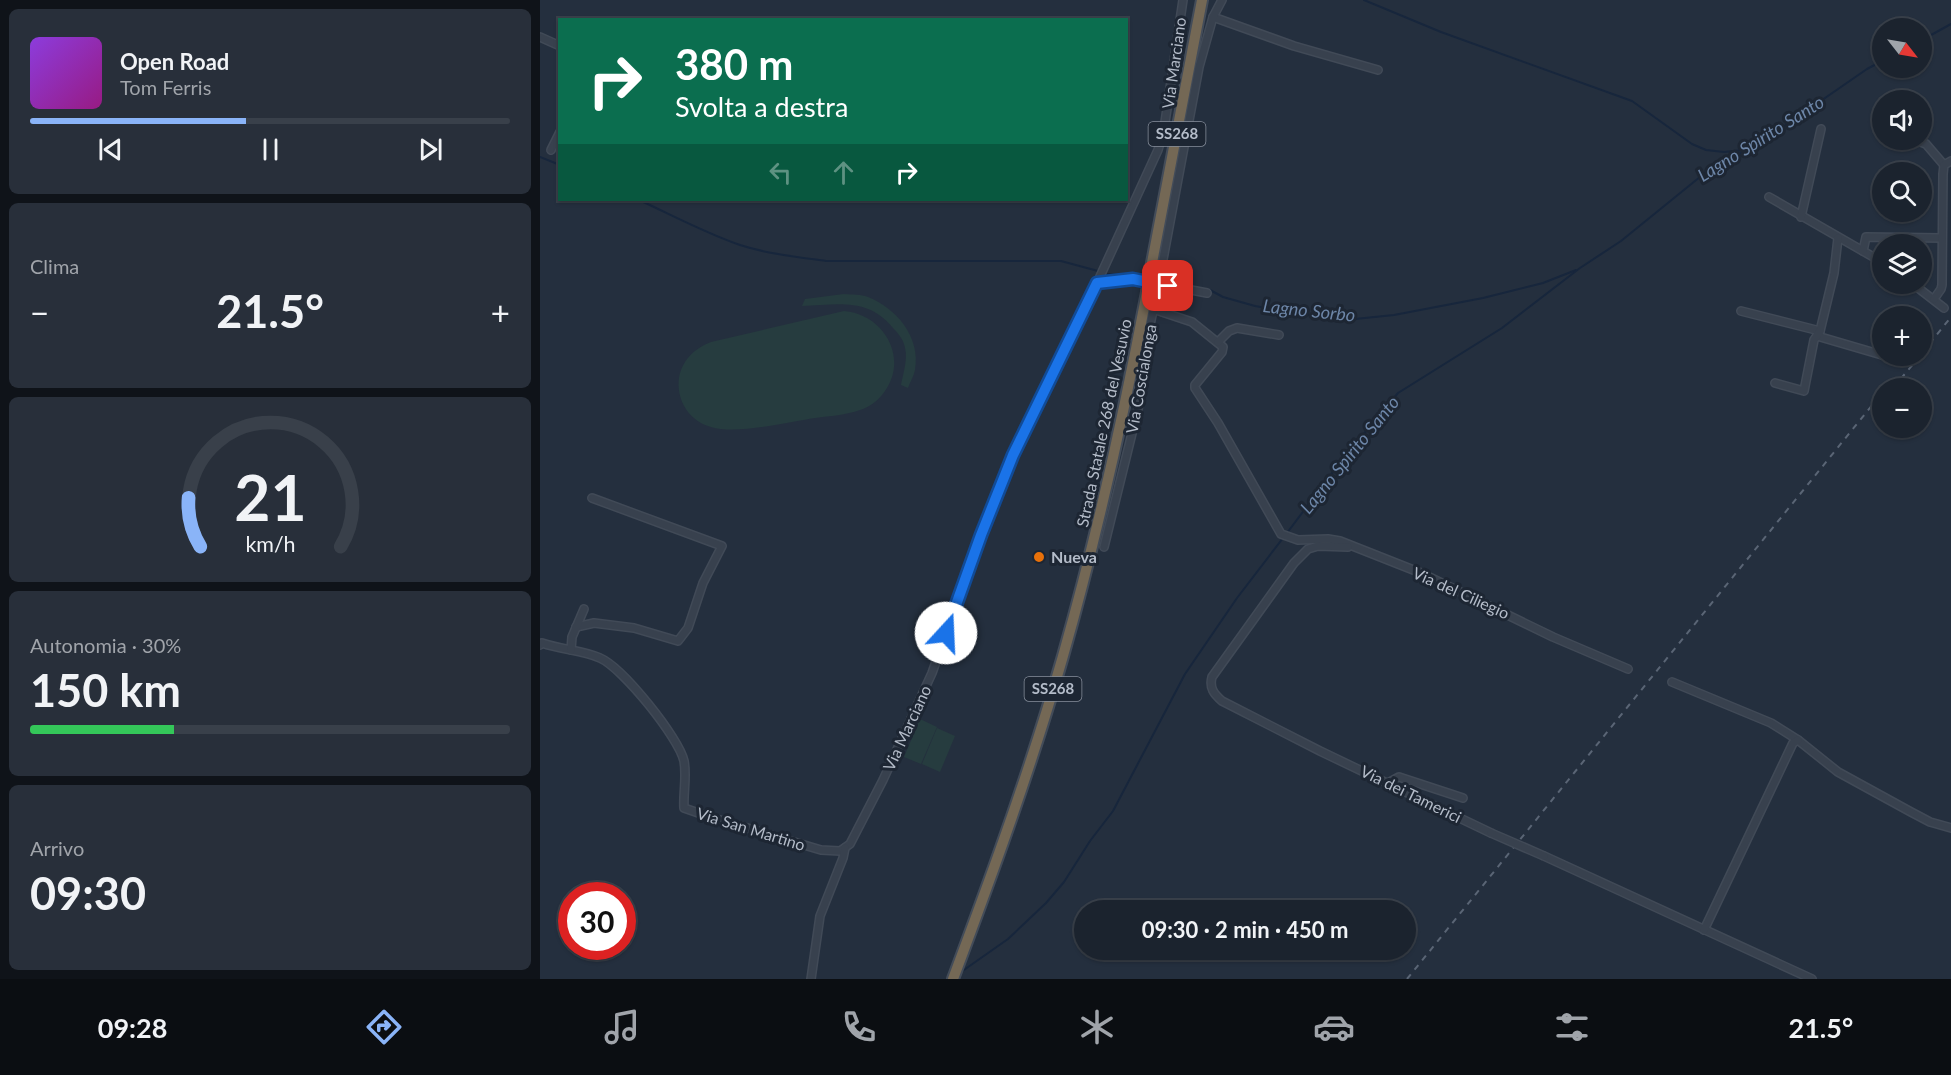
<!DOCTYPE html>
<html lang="it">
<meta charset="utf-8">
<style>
body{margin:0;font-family:Lato,sans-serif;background:#282f3a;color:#f1f3f6;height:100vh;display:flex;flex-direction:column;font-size:22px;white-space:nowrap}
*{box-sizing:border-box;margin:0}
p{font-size:20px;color:#a0a4aa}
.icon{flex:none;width:33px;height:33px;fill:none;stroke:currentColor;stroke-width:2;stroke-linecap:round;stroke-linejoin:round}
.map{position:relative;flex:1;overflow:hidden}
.sheet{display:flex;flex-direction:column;gap:9px;padding:9px;background:#0f1319;width:540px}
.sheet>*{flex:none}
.banner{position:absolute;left:18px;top:18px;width:570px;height:183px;border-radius:0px;box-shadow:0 2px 4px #0004,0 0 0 2px #39404a;background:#0b6e4f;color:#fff;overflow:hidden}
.needle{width:39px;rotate:121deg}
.buttons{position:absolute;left:1332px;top:18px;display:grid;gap:12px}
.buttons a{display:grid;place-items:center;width:60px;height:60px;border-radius:50%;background:#1b232e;box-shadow:0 2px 4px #0004,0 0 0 2px #39404a;font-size:30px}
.speed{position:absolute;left:18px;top:882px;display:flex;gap:12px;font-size:30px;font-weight:700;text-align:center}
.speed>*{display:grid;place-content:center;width:78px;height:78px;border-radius:50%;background:#1b232e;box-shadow:0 2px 4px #0004,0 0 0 2px #39404a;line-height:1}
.speed .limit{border:9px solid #d22;background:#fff;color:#111}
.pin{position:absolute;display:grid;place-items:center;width:51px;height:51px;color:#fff;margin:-26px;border-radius:12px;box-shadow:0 3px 9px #0006}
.me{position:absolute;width:66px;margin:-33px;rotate:20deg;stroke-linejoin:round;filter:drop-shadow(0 0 4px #0008)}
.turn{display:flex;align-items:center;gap:21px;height:126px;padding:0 18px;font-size:27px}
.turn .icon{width:78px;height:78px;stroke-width:2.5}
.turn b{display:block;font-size:42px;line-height:51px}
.lanes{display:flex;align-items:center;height:57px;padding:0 18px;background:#0003;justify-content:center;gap:30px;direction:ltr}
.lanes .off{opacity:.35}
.big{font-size:45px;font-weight:700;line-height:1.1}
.sheet .widget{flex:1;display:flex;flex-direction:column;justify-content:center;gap:9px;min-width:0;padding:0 21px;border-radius:9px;background:#282f3a}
.sheet .dial{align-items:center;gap:0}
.dial svg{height:156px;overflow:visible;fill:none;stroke:#39404a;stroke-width:7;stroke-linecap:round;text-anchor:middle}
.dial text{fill:#f1f3f6;stroke:none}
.song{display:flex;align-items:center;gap:18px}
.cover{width:72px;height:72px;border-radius:9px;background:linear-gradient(135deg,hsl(270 70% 55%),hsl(310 70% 35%))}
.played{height:6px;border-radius:3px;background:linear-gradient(90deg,#8ab4f8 45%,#39404a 45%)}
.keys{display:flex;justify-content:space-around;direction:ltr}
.heat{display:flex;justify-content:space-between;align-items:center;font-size:33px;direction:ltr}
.charge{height:9px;border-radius:4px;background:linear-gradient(90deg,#34c759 30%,#39404a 0)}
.trip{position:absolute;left:534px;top:900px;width:342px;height:60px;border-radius:30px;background:#1b232e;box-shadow:0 2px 4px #0004,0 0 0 2px #39404a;font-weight:700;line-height:60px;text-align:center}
.menu{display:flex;height:96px;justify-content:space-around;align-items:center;background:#0b0e12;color:#a0a4aa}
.menu .icon{width:42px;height:42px}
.menu .selected{color:#8ab4f8}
.menu b{font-size:27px;color:#f1f3f6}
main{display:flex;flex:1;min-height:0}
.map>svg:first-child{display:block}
</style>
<main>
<section class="sheet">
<div class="widget">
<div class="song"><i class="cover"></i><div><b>Open Road</b><p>Tom Ferris</p></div></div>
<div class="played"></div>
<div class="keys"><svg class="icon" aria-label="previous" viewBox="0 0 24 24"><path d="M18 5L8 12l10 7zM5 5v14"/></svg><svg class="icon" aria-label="pause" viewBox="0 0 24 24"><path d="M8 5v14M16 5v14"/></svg><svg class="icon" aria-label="next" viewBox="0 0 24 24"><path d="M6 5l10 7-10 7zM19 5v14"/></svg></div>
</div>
<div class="widget"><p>Clima</p>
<div class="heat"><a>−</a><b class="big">21.5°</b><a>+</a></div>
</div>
<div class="widget dial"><svg viewBox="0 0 100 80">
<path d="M14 69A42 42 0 1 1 86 69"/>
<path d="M14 69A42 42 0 0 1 8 44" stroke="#8ab4f8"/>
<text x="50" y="56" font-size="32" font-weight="700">21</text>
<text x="50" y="72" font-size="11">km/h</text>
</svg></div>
<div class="widget"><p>Autonomia · 30%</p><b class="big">150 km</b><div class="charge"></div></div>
<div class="widget"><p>Arrivo</p><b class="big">09:30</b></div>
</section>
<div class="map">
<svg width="1411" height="979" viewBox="0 0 1411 979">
<rect width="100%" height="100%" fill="#242f3e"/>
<!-- green -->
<g fill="#263c3f">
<path d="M 304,294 C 312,295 321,294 328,297 C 356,308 381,337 375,370 C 374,376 370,382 368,388 L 361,385 C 363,374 368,359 365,348 C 364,340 358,333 353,328 C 328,297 297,305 262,306 L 265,299 Z"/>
<path d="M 304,311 C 343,314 369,357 345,391 C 339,400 330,407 320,410 C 306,415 290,416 275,418 C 248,422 197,435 171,427 C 149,421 136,400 139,378 C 142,360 155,348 171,342 Z"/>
<path d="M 380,719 L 397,727 L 381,764 L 364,757 Z"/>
<path d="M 397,728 L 415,736 L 400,772 L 382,764 Z"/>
</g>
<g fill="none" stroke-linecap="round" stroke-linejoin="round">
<!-- stream -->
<g stroke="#17263c" stroke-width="2">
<path d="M 824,0 L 901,32 L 1092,101 L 1152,144 L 1166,150 L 1184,152 L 1204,150"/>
<path d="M 1382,40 L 1411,24"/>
<path d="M 0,157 L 20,165"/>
<path d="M 99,200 C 132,215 165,233 200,245 C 228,254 257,257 286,261 L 521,261 L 558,271"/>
<path d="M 567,274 L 606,277"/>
<path d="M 612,278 L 670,290 L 683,297 L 715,306 L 767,315 L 815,319 L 854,315 L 943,298 L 1003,283 L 1036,270"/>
<path d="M 747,533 L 801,461 L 858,393 L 962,328 L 1040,268 L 1081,241 L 1171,168 L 1217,145 L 1327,69 L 1342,61"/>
<path d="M 421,972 L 468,939 L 506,903 L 524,882 L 550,841 L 573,811 L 645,674 L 697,598 L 743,538"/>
</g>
<!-- minor casing -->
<g stroke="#414a57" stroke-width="10">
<g id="minor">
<path d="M 673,17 L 754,46 L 838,70"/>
<path d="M 0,37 L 20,46"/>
<path d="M 1342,113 L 1339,129 L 1342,133"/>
<path d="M 1375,140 L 1386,144 L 1404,165"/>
<path d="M 11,150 L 20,132"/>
<path d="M 1229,197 L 1342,262"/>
<path d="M 1261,217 L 1281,129"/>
<path d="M 1323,251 L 1326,237 L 1402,238"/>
<path d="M 621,270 L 659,67 L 673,17 L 682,0"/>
<path d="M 557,283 L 593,279 L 667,293"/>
<path d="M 1373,284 L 1404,308"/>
<path d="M 1394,299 L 1401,289 L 1402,285 L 1403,174 L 1404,165 L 1411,161"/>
<path d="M 613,309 L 652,322 L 683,347 L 682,352 L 655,385 L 655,388 L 678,423 L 741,534 L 758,540 L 788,539 L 800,541 L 881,573 L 1013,637 L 1088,669"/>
<path d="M 1201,311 L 1280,331"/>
<path d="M 623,312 L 628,286"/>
<path d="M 1277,336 L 1342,355"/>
<path d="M 678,342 L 689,331 L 697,328 L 739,335"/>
<path d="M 1235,383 L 1264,391 L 1274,340 L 1280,331 L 1294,273 L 1298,238"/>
<path d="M 564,547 L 598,409 L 607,361 L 608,334 L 616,297"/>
<path d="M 808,547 L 778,546 L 768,549 L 754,563 L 672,677 C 669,688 674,694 682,701 L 780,751 L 951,833"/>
<path d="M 36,627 L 54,623 L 94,628 L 138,641 L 148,628 L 163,583 L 182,546 L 52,498"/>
<path d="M 0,645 L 2,643 C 22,650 43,650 60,658 C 83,668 139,738 144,761 C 147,776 143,793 144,808 L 170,817 L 281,850 L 300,851 L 310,844 L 343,780 L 392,673 L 441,535 L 473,455 L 557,283 L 618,150 L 624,129 L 643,0"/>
<path d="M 31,650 L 32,637 L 44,609"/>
<path d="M 1132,682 L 1231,723 L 1258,740 L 1298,772 L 1371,812 L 1390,822 L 1411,828"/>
<path d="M 848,783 L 859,777 L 923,798"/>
<path d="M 1004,856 L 1272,979"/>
<path d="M 1164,930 L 1253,743 L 1258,740"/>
<path d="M 271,979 L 280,916 L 303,858 L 305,848"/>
</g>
</g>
<!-- highway casing -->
<g stroke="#434c59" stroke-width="14">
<g id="highway">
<path d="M 611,268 L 662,0"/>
<path d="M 413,979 C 453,872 492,765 523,656 C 557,536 584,414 607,292"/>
</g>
</g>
<!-- minor -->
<use href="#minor" stroke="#38414e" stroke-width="7"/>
<!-- highway -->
<use href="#highway" stroke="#746855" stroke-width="10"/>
<!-- rail -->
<g stroke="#5a6575" stroke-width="2" stroke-dasharray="6 6" stroke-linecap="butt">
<path d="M 1382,353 L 1411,317"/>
<path d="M 1353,388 L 1380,356"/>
<path d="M 867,979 L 1342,393"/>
</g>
<!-- minor-bridge casing -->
<g stroke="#414a57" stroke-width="10" stroke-linecap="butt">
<g id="minor-bridge">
<path d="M 616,297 L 621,270"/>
<path d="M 951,833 L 1004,856"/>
</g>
</g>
<!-- highway-bridge casing -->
<g stroke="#434c59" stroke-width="14" stroke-linecap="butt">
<path id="highway-bridge" d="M 607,292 L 611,268"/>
</g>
<!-- minor-bridge -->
<use href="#minor-bridge" stroke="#38414e" stroke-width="7"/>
<!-- highway-bridge -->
<use href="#highway-bridge" stroke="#746855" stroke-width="10"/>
</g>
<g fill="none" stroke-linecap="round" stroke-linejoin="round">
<!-- route casing -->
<g stroke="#114b97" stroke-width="15">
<path id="route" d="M 406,633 L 441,535 L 473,455 L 557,283 L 593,279 L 628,286"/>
</g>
<!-- route -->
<use href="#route" stroke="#1a73e8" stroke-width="10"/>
</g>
<!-- markers -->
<circle fill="#e8710a" stroke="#1d2633" stroke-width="2" cx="499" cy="557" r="6"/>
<g text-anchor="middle" stroke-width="6" stroke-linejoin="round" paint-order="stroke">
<!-- shield labels -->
<g fill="#1d2633" stroke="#878f9c" stroke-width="1.5">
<rect x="608.5" y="122" width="57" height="24" rx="4.5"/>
<rect x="484.5" y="677" width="57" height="24" rx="4.5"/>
</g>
<g font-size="15" font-weight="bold" fill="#b4bcc9">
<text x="637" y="139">SS268</text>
<text x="513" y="694">SS268</text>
</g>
<!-- street labels -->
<g font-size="16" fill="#b4bcc9" stroke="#1d2633">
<text transform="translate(634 63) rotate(-82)" y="6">Via Marciano</text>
<text transform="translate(601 379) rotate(-80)" y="6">Via Coscialonga</text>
<text transform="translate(564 423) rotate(-78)" y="6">Strada Statale 268 del Vesuvio</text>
<text transform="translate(921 593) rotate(24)" y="6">Via del Ciliegio</text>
<text transform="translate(367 728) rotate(-65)" y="6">Via Marciano</text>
<text transform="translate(871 794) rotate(26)" y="6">Via dei Tamerici</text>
<text transform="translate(211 829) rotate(17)" y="6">Via San Martino</text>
</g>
<!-- poi labels -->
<g font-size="16" font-weight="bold" fill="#b4bcc9" stroke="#1d2633" text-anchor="start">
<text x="511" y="563">Nueva</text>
</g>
<!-- water labels -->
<g font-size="18" font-style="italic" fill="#6d86a8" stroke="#1d2633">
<text transform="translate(1221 139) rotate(-32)" y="6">Lagno Spirito Santo</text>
<text transform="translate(769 311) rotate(6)" y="6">Lagno Sorbo</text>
<text transform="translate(810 455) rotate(-51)" y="6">Lagno Spirito Santo</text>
</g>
</g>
</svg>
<div class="buttons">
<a><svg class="needle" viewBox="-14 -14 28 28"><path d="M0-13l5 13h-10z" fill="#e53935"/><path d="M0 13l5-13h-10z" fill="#a0a4aa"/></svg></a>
<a><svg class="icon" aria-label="sound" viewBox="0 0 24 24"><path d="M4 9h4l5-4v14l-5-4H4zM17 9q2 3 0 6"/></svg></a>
<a><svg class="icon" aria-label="search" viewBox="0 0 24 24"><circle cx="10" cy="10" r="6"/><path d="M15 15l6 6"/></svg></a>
<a><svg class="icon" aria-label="layers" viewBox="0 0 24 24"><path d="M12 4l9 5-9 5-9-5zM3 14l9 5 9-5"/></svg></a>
<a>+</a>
<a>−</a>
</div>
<div class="speed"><div class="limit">30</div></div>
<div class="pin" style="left:628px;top:286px;background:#d93025"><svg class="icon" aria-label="arrive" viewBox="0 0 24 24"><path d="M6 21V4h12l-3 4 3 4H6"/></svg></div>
<svg class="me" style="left:406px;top:633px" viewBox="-20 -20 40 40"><circle r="19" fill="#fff"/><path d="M0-13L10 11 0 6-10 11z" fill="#1a73e8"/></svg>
<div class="trip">09:30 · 2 min · 450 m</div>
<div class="banner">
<div class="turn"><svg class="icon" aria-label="right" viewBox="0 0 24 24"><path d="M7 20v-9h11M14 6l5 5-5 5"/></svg><div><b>380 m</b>Svolta a destra</div></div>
<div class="lanes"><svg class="icon off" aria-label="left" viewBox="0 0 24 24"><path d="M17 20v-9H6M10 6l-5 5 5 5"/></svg><svg class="icon off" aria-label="ahead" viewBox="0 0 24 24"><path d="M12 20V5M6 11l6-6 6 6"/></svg><svg class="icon" aria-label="right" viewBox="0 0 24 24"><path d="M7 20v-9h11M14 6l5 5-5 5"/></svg></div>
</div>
</div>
</main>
<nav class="menu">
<b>09:28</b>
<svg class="icon selected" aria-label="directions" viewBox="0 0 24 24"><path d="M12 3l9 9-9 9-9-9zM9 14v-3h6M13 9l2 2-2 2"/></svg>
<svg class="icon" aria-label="music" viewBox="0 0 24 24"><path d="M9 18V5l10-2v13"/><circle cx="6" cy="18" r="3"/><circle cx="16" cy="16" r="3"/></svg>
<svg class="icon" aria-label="phone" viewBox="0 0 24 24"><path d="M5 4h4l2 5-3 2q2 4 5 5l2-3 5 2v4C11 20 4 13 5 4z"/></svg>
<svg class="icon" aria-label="climate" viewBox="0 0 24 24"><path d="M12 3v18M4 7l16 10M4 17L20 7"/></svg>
<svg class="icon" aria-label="car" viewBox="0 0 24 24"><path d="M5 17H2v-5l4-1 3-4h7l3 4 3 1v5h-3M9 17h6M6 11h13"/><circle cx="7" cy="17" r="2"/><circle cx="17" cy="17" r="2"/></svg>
<svg class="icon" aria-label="filters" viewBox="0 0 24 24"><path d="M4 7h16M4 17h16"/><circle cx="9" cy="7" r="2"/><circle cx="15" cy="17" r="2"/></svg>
<b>21.5°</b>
</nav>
